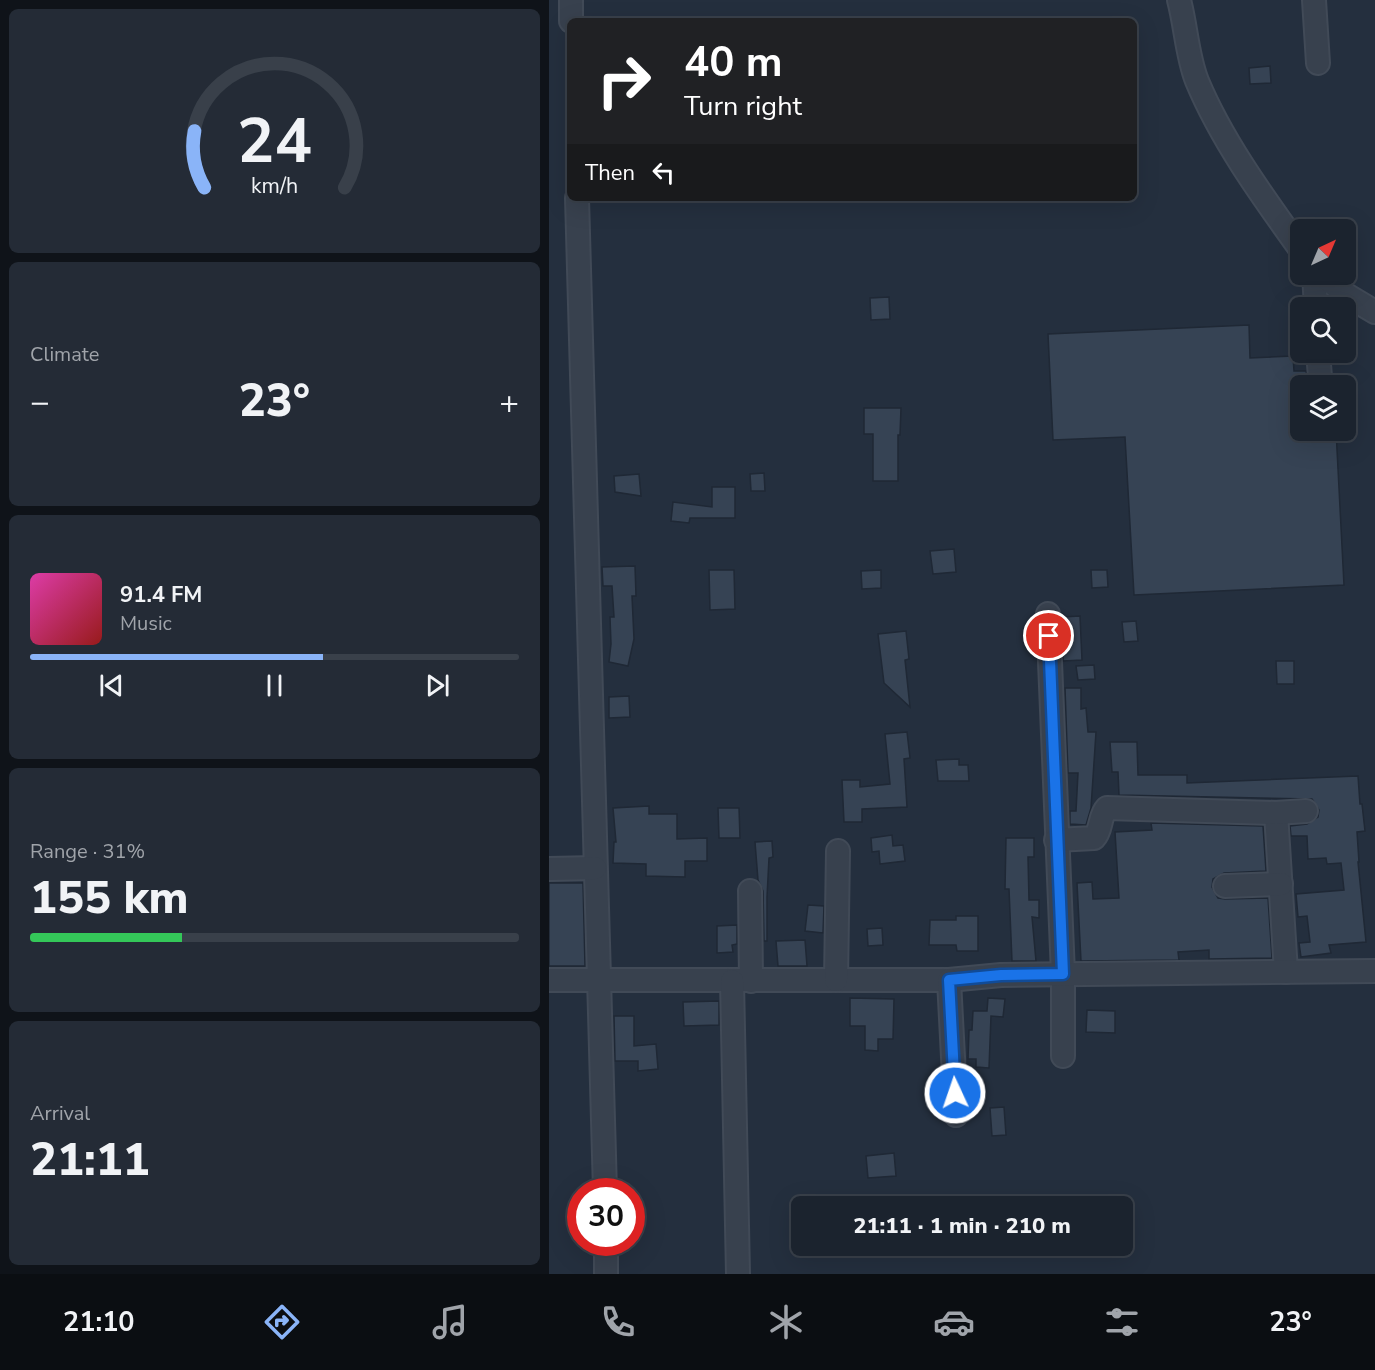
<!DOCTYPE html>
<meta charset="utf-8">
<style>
body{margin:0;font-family:"Nunito Sans",sans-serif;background:#242b36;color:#f1f3f6;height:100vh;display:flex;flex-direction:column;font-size:22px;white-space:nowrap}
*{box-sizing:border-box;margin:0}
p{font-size:20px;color:#a0a4aa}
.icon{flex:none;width:33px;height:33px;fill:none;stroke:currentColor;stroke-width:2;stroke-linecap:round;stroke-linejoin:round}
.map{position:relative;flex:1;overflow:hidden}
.panel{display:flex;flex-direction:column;gap:9px;padding:9px;background:#0f1319;width:549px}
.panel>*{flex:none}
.top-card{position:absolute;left:18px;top:18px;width:570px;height:183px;border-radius:9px;box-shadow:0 6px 24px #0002,0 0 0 2px #39404a;background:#202124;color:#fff;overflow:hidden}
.needle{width:39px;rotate:44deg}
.tools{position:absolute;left:741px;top:219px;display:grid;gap:12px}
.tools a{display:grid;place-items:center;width:66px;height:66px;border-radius:9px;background:#1b232e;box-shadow:0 6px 24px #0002,0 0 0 2px #39404a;font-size:30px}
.speed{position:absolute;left:18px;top:1178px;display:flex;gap:12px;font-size:30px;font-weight:700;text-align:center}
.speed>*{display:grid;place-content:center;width:78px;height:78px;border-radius:50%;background:#1b232e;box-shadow:0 6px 24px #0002,0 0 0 2px #39404a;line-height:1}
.speed .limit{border:9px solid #d22;background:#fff;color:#111}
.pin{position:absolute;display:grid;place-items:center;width:51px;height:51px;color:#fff;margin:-26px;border:3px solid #fff;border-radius:50%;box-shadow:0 2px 6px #0007}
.me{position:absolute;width:66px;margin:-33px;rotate:357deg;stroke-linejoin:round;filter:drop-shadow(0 0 4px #0008)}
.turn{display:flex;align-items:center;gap:21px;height:126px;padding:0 18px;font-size:27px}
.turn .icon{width:78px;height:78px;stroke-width:2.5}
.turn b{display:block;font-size:42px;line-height:51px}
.then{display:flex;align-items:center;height:57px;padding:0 18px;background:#0003;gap:12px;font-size:22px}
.big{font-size:45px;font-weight:800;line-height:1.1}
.panel .tile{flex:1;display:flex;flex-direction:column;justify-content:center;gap:9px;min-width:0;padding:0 21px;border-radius:9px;background:#242b36}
.panel .dial{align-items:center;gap:0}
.dial svg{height:156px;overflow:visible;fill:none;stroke:#39404a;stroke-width:7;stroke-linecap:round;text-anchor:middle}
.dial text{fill:#f1f3f6;stroke:none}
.song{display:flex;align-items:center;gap:18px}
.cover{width:72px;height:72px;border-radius:9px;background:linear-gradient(135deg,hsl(320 70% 55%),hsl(0 70% 35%))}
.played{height:6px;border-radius:3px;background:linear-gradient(90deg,#8ab4f8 60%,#39404a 60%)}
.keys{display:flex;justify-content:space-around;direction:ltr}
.heat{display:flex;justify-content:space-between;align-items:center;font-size:33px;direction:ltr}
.charge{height:9px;border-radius:4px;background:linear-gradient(90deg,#34c759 31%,#39404a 0)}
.trip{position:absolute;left:242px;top:1196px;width:342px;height:60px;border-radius:9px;background:#1b232e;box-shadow:0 6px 24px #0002,0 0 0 2px #39404a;font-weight:800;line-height:60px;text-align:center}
.dock{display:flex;height:96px;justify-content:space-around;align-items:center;background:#0b0e12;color:#a0a4aa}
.dock .icon{width:42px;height:42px}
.dock .selected{color:#8ab4f8}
.dock b{font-size:27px;color:#f1f3f6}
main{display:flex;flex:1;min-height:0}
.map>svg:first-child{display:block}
</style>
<main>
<section class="panel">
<div class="tile dial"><svg viewBox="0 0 100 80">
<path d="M14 69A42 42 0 1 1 86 69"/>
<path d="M14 69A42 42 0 0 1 9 40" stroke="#8ab4f8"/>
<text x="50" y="56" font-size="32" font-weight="700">24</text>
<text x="50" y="72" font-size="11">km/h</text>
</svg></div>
<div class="tile"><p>Climate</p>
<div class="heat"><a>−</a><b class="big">23°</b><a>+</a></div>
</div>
<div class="tile">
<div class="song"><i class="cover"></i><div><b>91.4 FM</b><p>Music</p></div></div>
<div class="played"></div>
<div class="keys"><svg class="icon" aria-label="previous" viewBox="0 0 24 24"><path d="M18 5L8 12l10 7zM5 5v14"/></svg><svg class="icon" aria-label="pause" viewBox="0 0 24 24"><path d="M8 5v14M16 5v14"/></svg><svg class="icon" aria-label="next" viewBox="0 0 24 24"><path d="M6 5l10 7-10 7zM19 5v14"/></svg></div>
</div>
<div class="tile"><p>Range · 31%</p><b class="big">155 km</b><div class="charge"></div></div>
<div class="tile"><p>Arrival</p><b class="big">21:11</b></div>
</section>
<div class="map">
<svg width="826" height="1274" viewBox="0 0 826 1274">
<rect width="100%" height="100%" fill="#242f3e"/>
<!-- building -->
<g fill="#364354" stroke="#1f2835" stroke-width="1.5">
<path d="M 721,66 L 722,83 L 701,84 L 700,68 Z"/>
<path d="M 340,297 L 341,319 L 322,320 L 321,298 Z"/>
<path d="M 700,325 L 701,358 L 744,356 L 745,371 L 757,371 L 761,386 L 752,386 L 752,430 L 787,430 L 795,585 L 585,595 L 576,437 L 504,440 L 499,334 Z"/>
<path d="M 315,408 L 352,408 L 351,435 L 349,435 L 349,481 L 324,481 L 324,434 L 315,434 Z"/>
<path d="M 215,473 L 216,491 L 202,491 L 201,474 Z"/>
<path d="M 90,474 L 92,496 L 66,492 L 65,476 Z"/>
<path d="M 163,487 L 186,487 L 186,518 L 141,518 L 140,523 L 122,521 L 124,502 L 163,507 Z"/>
<path d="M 405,549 L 407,572 L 384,574 L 381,551 Z"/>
<path d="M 86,566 L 87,596 L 83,596 L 85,639 L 79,666 L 60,662 L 62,644 L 61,617 L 65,617 L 63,586 L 54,586 L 53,567 Z"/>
<path d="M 160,570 L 185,570 L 186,609 L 161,610 Z"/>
<path d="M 332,570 L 332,588 L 313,589 L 312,571 Z"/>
<path d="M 542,570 L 558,570 L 559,587 L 543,588 Z"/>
<path d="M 531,616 L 533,660 L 514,661 L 513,617 Z"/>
<path d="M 587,621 L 589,641 L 575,642 L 573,622 Z"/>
<path d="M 357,631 L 360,659 L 356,660 L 361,707 L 335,683 L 329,634 Z"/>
<path d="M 727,661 L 745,661 L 745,684 L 728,684 Z"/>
<path d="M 545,665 L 546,679 L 529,680 L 527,666 Z"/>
<path d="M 516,688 L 532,688 L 532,709 L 537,708 L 539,732 L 547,732 L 542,808 L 537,825 L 521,824 L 521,811 L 527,811 L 529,773 L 519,773 Z"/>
<path d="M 80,696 L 81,717 L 60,718 L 60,697 Z"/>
<path d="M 358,732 L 361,758 L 355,759 L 358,807 L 313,809 L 313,822 L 295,822 L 293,780 L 311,780 L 311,787 L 341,784 L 336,734 Z"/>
<path d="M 561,742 L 588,742 L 589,775 L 638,775 L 638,783 L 809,776 L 811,804 L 813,804 L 816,831 L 808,832 L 810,862 L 809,862 L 817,942 L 780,945 L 782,953 L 752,957 L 750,943 L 761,942 L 758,916 L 749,917 L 747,894 L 795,890 L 792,863 L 778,864 L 777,858 L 759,859 L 758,836 L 742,836 L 741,826 L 758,824 L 769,817 L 770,810 L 763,799 L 570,795 L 569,772 L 563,772 Z"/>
<path d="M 410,759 L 410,765 L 419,765 L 420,781 L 389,781 L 387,760 Z"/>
<path d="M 100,806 L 100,814 L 128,814 L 128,839 L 158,838 L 158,861 L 136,861 L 136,877 L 97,876 L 97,864 L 64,863 L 65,842 L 67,842 L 64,808 Z"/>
<path d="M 169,808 L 190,808 L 191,838 L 170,838 Z"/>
<path d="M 602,823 L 714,826 L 717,871 L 675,873 L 664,879 L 663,887 L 669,898 L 676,899 L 719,898 L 723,958 L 660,959 L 660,950 L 629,952 L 630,960 L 532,961 L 528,883 L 543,882 L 544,899 L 570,898 L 566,832 L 603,830 Z"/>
<path d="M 343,835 L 344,846 L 354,845 L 356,861 L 331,864 L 330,851 L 323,852 L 322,838 Z"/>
<path d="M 457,838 L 485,838 L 485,857 L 479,857 L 480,900 L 490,900 L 490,918 L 483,917 L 487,961 L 463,961 L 460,889 L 456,889 Z"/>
<path d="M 223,841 L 224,857 L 220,858 L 218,897 L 218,941 L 215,941 L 214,891 L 209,880 L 206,842 Z"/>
<path d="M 0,883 L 34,883 L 36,966 L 0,966 Z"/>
<path d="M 259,905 L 275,906 L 274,933 L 256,931 Z"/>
<path d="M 407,916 L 429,916 L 429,951 L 408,951 L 407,945 L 380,945 L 381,920 L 407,920 Z"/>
<path d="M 188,925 L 188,944 L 183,945 L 184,952 L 168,953 L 168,926 Z"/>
<path d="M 333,928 L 334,945 L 319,946 L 318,929 Z"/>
<path d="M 256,940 L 258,966 L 229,966 L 227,941 Z"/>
<path d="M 301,998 L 345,999 L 344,1039 L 329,1039 L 329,1051 L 316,1050 L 316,1026 L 301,1026 Z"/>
<path d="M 439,998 L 456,999 L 454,1017 L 442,1016 L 440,1068 L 427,1067 L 427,1059 L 419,1059 L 420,1030 L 423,1030 L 424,1011 L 438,1011 Z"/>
<path d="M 170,1001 L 170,1025 L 135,1026 L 134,1002 Z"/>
<path d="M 538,1010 L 566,1011 L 566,1033 L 537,1032 Z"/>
<path d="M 65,1016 L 85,1016 L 85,1046 L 107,1044 L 109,1069 L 89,1071 L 89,1061 L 66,1061 Z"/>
<path d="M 455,1107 L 457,1135 L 443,1136 L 441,1108 Z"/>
<path d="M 345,1153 L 347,1176 L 319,1178 L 317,1156 Z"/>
</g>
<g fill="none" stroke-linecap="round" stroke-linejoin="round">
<!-- minor casing -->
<g stroke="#414a57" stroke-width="26">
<g id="minor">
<path d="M 22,0 L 22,21"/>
<path d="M 630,0 C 637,26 638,56 648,81 C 673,141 714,197 752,250"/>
<path d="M 765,0 L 769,63"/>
<path d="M 28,198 L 56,1191"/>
<path d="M 765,274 L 767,308"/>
<path d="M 772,274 L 799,296 L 826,312"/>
<path d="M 769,352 L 771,377"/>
<path d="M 499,614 L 514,974 L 514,1056"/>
<path d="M 727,813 L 737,972"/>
<path d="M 507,840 L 545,838 C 553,830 550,816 558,808 L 727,813 L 757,811"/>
<path d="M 0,869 L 46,868"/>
<path d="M 676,886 L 732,884"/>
<path d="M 201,891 L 202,981"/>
<path d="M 0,980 L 400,980 L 452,975 L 826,971"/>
<path d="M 287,980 L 289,851"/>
<path d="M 400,980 L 407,1115"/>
<path d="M 183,981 L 189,1274"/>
<path d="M 57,1242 L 57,1274"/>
</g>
</g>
<!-- minor -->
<use href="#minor" stroke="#38414e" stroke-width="22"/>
</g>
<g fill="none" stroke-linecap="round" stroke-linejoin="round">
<!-- route casing -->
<g stroke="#114b97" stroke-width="15">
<path id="route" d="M 406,1093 L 400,980 L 452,975 L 514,974 L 500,636"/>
</g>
<!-- route -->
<use href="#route" stroke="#1a73e8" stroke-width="10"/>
</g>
</svg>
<div class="tools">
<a><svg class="needle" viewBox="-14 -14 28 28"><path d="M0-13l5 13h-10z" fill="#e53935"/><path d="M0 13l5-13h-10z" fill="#a0a4aa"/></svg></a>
<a><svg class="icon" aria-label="search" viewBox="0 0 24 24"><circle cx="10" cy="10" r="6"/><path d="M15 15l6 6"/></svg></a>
<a><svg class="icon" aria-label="layers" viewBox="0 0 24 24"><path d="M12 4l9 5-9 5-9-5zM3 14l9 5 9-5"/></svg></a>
</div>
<div class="speed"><div class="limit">30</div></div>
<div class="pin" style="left:500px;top:636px;background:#d93025"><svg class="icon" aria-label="arrive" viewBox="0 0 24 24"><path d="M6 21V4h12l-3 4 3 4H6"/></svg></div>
<svg class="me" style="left:406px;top:1093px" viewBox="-20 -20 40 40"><circle r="17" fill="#1a73e8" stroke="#fff" stroke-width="3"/><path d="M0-11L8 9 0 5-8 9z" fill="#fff"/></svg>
<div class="trip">21:11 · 1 min · 210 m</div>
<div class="top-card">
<div class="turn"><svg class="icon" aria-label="right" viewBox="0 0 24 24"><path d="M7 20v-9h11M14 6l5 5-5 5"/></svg><div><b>40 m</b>Turn right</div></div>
<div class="then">Then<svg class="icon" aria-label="left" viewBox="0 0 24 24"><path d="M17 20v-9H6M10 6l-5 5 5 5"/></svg></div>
</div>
</div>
</main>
<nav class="dock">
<b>21:10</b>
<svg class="icon selected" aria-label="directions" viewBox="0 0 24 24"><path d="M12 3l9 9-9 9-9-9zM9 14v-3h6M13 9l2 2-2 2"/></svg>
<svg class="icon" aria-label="music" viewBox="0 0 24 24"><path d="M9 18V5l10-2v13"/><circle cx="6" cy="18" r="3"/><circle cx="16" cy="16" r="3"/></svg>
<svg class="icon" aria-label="phone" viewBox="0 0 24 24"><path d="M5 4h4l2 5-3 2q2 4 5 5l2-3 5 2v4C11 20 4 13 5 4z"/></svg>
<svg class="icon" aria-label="climate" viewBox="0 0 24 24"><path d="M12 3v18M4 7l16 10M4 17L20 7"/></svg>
<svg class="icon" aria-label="car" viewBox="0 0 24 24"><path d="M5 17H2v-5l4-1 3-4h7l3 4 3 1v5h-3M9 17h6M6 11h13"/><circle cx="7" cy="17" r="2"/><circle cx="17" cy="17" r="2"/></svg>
<svg class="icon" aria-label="filters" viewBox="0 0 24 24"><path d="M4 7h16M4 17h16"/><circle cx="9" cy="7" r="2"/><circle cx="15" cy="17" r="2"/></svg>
<b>23°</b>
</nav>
